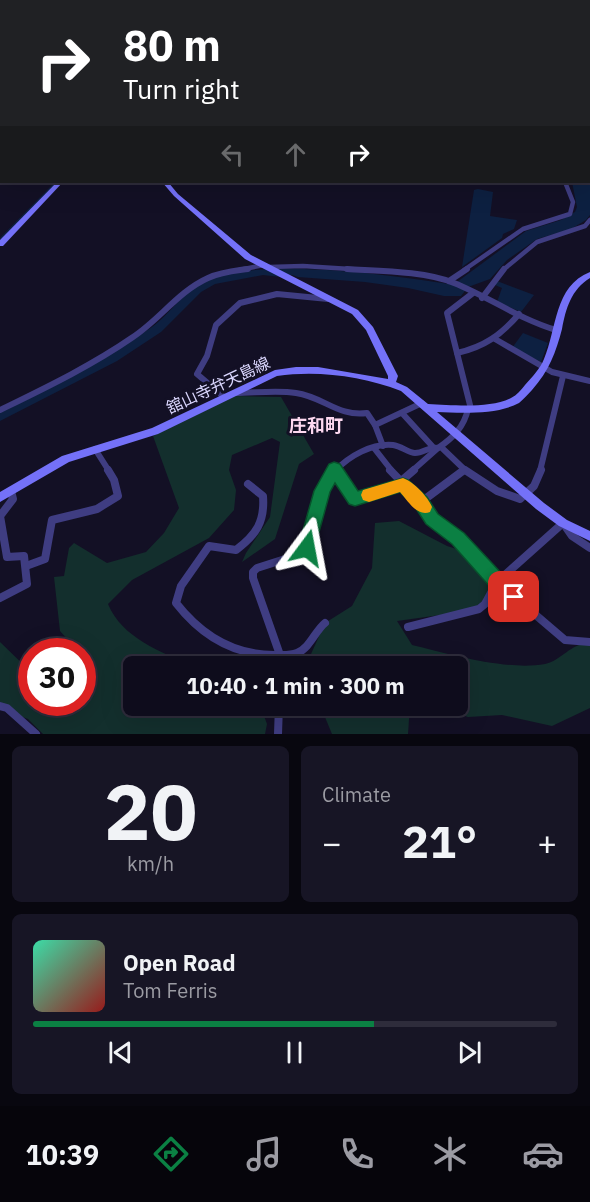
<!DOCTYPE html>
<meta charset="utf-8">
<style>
body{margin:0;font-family:"IBM Plex Sans","Noto Sans JP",sans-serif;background:#171525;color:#f1f3f6;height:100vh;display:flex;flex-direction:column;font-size:22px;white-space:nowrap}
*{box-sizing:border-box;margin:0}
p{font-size:20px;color:#9b9ba3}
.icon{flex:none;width:33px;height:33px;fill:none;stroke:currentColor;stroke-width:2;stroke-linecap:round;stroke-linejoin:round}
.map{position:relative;height:734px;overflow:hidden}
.drawer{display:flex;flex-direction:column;gap:12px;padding:12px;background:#08070f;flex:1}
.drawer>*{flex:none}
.guide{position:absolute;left:0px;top:0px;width:591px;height:183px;box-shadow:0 6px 24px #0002,0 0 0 2px #2e2c3b;background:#202124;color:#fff;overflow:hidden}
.speed{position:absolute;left:18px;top:638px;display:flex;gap:12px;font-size:30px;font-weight:700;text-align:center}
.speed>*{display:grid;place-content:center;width:78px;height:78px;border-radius:50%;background:#0e0c1c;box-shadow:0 6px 24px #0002,0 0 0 2px #2e2c3b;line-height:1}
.speed .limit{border:9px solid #d22;background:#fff;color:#111}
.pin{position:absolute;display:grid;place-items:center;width:51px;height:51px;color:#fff;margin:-26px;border-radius:12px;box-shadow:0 3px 9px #0006}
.me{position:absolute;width:66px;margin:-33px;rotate:13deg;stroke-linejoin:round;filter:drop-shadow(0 0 4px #0008)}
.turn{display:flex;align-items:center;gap:21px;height:126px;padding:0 24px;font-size:27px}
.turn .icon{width:78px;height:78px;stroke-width:2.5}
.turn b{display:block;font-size:42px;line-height:51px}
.lanes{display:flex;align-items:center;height:57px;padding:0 24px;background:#0003;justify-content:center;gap:30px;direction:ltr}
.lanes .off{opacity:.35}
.big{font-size:45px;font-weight:700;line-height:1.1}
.drawer .widget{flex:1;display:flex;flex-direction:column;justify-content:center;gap:9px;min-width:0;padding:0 21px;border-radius:9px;background:#171525}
.drawer .dial{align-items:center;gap:0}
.dial b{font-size:78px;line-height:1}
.song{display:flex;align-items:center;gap:18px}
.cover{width:72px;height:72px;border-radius:9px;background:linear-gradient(135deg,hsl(160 70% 55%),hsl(0 70% 35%))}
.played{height:6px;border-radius:3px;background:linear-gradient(90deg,#0b8043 65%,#2e2c3b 65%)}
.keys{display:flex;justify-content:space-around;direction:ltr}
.heat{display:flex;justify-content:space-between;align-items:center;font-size:33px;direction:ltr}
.drawer .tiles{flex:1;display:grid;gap:12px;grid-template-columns:1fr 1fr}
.widget:last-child{grid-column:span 2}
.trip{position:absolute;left:123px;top:656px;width:345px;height:60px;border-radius:9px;background:#0e0c1c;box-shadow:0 6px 24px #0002,0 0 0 2px #2e2c3b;font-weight:700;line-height:60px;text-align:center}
.dock{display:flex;height:96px;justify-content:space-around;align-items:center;background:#06050b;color:#9b9ba3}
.dock .icon{width:42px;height:42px}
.dock .current{color:#0b8043}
.dock b{font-size:27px;color:#f1f3f6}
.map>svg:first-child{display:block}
</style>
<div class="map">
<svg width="590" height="734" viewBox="0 0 590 734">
<rect width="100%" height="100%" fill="#131025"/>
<!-- green -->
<g fill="#132f2d">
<path d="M 235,396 L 281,397 L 314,454 L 299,464 L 275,539 L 242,562 L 246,553 L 270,517 L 280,442 L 272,438 L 232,455 L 229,470 L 236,490 L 234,510 L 209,538 L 132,580 L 108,604 C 122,638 161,652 193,666 L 134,666 L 134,705 L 260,705 L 267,724 L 265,734 L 43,734 L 28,719 L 0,709 L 0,642 L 31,672 L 32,702 L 82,702 L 83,698 L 87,698 L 82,651 L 78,651 L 60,631 L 54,577 L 64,576 L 69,548 L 74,543 L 107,563 L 146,552 L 164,533 L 179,508 L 153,436 Z"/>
<path d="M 399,521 L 447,546 L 463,551 L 489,577 L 493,588 L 485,604 L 469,611 L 397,621 L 412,645 C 449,654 507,671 545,664 C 561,661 572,642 590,643 L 590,708 L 552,726 L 502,715 L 468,717 L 433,705 L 458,705 L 458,666 L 311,666 L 311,654 L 325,623 L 352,606 L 372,568 L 375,523 Z"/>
<path d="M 320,705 L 410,705 L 408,734 L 332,734 Z"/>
</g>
<!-- water -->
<g fill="#0d2041">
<path d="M 190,0 L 590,0 L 590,96 L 590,2 Z"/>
<path d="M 590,181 L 590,215 L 586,220 L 571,229 L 537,239 L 507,260 L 490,279 L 468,287 L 461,296 L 444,296 L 408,288 L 365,282 L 298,277 L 292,275 L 281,277 L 263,275 L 215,284 L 201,292 L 161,332 L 117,361 L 0,421 L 0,412 C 51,385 104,361 152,327 C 170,314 183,292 203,282 C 252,256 392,275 448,284 L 457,282 L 526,231 L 561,220 L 575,212 L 577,207 L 572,182 Z"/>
<path d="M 478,189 L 493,192 L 490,216 L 517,220 L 514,229 L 503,234 L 502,238 L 462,267 L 474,190 Z"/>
<path d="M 497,281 L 534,295 L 521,312 L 497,302 L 502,288 L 495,285 Z"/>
<path d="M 523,333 L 548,343 L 541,362 L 512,348 Z"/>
</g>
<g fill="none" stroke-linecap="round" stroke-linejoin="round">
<!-- stream -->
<path stroke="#0d2041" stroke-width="1.5" d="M 0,239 L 56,182"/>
<!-- street-far2 -->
<g stroke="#3f3d82" stroke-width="4.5">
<path d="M 269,267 L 303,266 L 366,270"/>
<path d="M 239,270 L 264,265"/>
<path d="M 464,270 L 523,229 L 570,214 L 573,202 L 565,182"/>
<path d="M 503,270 L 537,242 L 585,226 L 590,220"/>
</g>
<!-- street-far1 -->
<g stroke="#3f3d82" stroke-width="6">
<path d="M 347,269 C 379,271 425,271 454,283 C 489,297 519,319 556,330"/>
<path d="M 449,281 L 467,269"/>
<path d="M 482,298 L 504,269"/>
<path d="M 495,339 L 552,372 L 590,381"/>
<path d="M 457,353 C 484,347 501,335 519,314"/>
<path d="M 235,393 C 255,393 277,390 296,393 C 324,397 338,417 367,413 L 375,425 L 383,446"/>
<path d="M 224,397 L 197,374 L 207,356 L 216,325 L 240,303 L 277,294 L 328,299"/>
<path d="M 471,409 L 447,313 L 473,293"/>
<path d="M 0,410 C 45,388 91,366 133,337 C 159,320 179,291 208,278 C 221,272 234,271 248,269"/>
<path d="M 402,413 L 433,447"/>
<path d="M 375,425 L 422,403"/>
<path d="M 441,447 L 466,471"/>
<path d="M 374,448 L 392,471"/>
<path d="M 95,449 L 109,471"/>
<path d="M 334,469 L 335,471"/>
<path d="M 335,471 C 349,456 372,443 393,445 C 401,446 409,453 415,453 C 424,453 429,446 438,448 C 453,438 464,427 468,409"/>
<path d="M 412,471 L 438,448"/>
<path d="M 540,471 L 563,376"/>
</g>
<!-- street -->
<g stroke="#3f3d82" stroke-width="8">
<path d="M 334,470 L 355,499 L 403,485"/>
<path d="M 390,470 L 421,502 L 432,519 L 458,539 L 497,582 L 565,640 L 590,642"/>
<path d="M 465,470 L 497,491 L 520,499 L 534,486 L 541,470"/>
<path d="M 400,482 L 414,470"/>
<path d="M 248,484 L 263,496 C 265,522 256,535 236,550 L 209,546 L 181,586 L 176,603 C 201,635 233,655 274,655 C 282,655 290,656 297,653 C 310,648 315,631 325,623"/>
<path d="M 421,502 L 464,470"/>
<path d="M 26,566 L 45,559 L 52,520 L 97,509 L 118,496 L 114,480 L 108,470"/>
<path d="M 0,598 L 27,584 L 24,556 L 7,557 L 0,516 L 13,499 L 11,491"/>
<path d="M 408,627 L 479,609 L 485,604 L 497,582 L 563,523 L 572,536 L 590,548"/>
<path d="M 280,666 L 280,655 L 253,578 L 253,572 L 257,568 L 304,553 L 322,493 L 336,470"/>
<path d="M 0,706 L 7,708 L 36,734"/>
<path d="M 278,734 L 279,705"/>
</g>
<!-- secondary -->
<g fill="#7471f8" fill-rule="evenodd">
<path d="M 180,0 L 185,0 L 186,2 L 181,2 Z"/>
<path d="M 205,0 L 210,0 L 209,2 L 204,2 Z"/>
<rect x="0" y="62" width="2" height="4"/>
<path d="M 57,182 L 63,182 L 3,246 L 0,246 L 0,240 Z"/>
<path d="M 162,182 L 168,182 L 178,194 L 251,255 L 358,310 L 373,327 L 398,376 L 396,382 L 407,387 L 428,404 C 452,405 489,409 511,398 C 517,395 521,390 525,385 C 532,377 540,369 544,359 C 557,329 554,286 590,272 L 590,278 C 571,290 566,308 562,329 C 556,352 549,371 532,390 C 528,394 524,399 519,403 C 497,415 461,413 437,412 L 544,503 L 567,520 L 590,531 L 590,541 L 559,526 L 536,509 L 401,391 C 363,376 317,370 277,376 L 158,434 L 69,462 L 0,502 L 0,492 L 62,456 L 152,428 L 275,370 L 296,367 L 318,367 L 388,379 L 388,376 L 366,330 L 352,314 L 245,259 L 174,196 Z"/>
</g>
</g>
<!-- route -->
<path fill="#0b8043" stroke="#07532c" stroke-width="1.5" d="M 334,462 L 340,464 L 358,491 L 403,478 L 408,480 L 427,497 L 438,514 L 464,533 L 504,576 L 521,591 L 523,597 L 521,603 L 514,605 L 491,588 L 452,544 L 426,524 L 415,507 L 400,492 L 355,506 L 349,504 L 335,483 L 330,492 L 313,554 L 307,556 L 301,554 L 298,548 L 314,491 L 329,464 Z"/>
<!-- slow -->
<path fill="#f59e0b" d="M 403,478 C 414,482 428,497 432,507 L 430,512 C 417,517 408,501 400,492 L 369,502 L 363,500 L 361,495 L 363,490 Z"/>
<g text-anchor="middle" stroke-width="6" stroke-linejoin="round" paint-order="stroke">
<!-- street labels -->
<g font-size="16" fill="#dad6fd" stroke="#131025">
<text transform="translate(218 385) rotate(-25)" y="6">舘山寺弁天島線</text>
</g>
<!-- neighbourhood labels -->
<g font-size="18" font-weight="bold" fill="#fdd8f0" stroke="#131025">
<text x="316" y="432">庄和町</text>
</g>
</g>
</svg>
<div class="speed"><div class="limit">30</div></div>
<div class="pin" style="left:514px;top:597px;background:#d93025"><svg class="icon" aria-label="arrive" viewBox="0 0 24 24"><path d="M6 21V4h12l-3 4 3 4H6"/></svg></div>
<svg class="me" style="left:307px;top:548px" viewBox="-20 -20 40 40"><path d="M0-17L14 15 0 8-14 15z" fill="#0b8043" stroke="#fff" stroke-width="4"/></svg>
<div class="trip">10:40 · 1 min · 300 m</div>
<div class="guide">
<div class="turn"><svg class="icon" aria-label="right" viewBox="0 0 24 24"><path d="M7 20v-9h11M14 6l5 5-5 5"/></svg><div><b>80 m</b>Turn right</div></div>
<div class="lanes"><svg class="icon off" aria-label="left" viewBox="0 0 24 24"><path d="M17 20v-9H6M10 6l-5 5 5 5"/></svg><svg class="icon off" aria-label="ahead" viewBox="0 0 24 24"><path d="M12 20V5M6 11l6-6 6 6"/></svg><svg class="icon" aria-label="right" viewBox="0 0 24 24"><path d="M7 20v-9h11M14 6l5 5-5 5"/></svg></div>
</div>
</div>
<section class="drawer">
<div class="tiles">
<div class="widget dial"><b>20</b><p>km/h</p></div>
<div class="widget"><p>Climate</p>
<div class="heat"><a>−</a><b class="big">21°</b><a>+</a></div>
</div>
<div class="widget">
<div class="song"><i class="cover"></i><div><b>Open Road</b><p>Tom Ferris</p></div></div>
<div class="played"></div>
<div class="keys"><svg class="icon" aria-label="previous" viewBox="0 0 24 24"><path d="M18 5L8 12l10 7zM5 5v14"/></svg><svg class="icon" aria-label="pause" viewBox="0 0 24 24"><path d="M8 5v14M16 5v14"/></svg><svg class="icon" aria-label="next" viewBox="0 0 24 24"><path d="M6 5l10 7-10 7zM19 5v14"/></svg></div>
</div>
</div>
</section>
<nav class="dock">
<b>10:39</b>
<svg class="icon current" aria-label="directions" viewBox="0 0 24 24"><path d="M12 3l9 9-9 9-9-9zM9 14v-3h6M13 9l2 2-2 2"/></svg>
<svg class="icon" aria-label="music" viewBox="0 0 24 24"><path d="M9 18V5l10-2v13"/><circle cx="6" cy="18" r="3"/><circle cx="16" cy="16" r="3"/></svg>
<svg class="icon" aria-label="phone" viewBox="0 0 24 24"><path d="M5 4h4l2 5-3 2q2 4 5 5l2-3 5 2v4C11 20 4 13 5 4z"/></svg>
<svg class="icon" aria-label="climate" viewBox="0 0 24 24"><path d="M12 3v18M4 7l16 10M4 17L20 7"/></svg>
<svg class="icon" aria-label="car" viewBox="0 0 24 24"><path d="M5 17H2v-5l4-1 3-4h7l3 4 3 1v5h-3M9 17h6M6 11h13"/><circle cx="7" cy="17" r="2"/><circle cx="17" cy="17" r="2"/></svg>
</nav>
